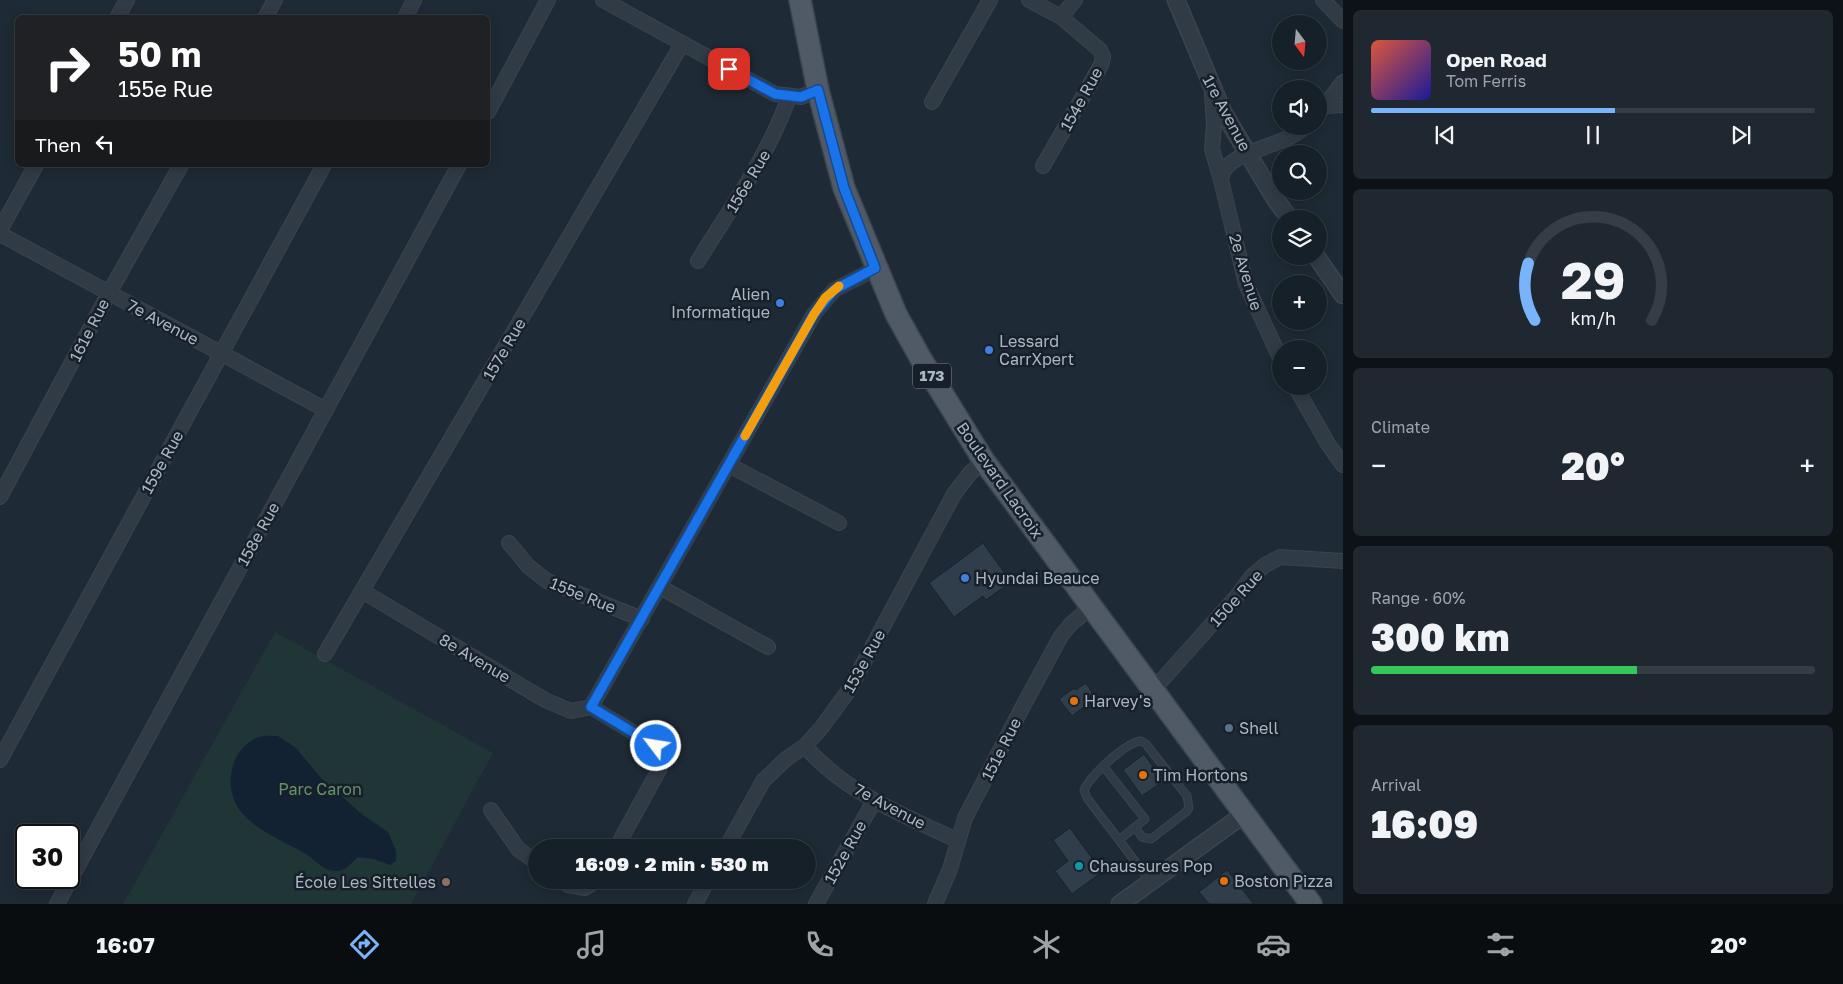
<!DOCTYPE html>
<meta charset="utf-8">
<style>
body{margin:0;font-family:"Golos Text",sans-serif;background:#1f2830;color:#f1f3f6;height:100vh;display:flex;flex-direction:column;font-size:19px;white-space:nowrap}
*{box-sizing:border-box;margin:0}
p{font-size:16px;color:#9ea3a8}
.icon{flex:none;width:28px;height:28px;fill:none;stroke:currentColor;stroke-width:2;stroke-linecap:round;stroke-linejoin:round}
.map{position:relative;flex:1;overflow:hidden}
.side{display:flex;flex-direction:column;gap:10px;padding:10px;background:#0c1216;width:500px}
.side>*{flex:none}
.top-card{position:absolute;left:15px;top:15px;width:475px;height:152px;border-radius:8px;box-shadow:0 2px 12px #0003,0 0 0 1px #353e45;background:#202124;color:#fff;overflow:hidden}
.needle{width:32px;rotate:164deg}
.buttons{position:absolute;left:1272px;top:15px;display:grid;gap:10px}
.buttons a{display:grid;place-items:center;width:55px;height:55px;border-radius:50%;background:#162028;box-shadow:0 2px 12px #0003,0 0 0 1px #353e45;font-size:25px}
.speed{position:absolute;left:15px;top:824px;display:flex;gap:10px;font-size:25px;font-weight:700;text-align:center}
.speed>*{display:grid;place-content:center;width:65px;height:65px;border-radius:50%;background:#162028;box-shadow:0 2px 12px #0003,0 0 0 1px #353e45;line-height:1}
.speed .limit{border:2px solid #111;border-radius:8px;background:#fff;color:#111}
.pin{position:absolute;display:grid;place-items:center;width:42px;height:42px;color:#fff;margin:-21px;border-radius:10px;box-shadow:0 2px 8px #0006}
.me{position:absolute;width:55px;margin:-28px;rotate:301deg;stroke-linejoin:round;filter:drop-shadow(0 0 4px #0008)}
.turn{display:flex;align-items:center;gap:18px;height:105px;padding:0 20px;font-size:22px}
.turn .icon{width:65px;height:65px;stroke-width:2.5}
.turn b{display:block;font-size:35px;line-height:42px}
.then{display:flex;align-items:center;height:48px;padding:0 20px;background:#0003;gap:10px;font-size:19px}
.big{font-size:38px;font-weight:800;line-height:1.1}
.side .card{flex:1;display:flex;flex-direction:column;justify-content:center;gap:8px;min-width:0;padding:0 18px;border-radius:8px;background:#1f2830}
.side .dial{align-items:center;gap:0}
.dial svg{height:130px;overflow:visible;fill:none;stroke:#353e45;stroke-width:7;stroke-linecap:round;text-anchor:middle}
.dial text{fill:#f1f3f6;stroke:none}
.song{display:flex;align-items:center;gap:15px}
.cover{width:60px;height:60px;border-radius:8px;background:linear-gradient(135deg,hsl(10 70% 55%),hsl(240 70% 35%))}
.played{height:5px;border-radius:2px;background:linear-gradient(90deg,#79b4fa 55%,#353e45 55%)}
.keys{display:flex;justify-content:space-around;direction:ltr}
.heat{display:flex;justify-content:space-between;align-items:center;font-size:28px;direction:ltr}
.charge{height:8px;border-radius:4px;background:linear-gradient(90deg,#34c759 60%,#353e45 0)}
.trip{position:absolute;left:528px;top:839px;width:288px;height:50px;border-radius:25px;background:#162028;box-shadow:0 2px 12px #0003,0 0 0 1px #353e45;font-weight:800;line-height:50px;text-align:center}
.tabs{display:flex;height:80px;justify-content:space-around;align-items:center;background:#090d10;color:#9ea3a8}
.tabs .icon{width:35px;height:35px}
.tabs .active{color:#79b4fa}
.tabs b{font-size:22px;color:#f1f3f6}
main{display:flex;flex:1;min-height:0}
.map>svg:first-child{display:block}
</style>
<main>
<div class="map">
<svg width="1343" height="904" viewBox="0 0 1343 904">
<rect width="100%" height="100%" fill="#1e2a35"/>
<!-- green -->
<path fill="#203536" d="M 275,632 L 493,753 L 411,904 L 123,904 Z"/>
<!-- water -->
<path fill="#122232" d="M 278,736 L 295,747 L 321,778 L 364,816 L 388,832 L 396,851 L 396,861 L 390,865 L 374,859 L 358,857 C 351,863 346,871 336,871 C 324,871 314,859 304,853 C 284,841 259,832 243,814 C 222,791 228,749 259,737 C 264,735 272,736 278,736 Z"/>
<!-- building -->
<g fill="#303e4c" stroke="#19222c">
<path d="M 983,543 L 1011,582 L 986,600 L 983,596 L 954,617 L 929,583 Z"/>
<path d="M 1086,683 L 1093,694 L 1086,699 L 1089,703 L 1072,716 L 1059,699 L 1074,688 L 1076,690 Z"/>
<path d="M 1144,754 L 1163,781 L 1142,796 L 1123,770 Z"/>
<path d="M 1070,828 L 1102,872 L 1072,894 L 1055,871 L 1068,861 L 1053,840 Z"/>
<path d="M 1227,870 L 1253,903 L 1252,904 L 1209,904 L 1199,892 Z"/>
</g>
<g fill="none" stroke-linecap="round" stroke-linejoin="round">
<!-- service casing -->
<g stroke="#3b444f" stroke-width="9">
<g id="service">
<path d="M 1104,767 L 1145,819 L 1119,840"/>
<path d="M 1135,827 L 1142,837 L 1151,839 L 1186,812 L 1189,808 L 1187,796 L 1146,744 L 1141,741 C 1126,742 1090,776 1084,790 L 1087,798 L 1150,881"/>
</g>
</g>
<!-- minor casing -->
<g stroke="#3b444f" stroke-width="16">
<g id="minor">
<path d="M 603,0 L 775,94 L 801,97 L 818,90"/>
<path d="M 1029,0 L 1061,17 L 1100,50 L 1103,57 L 1101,65 L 1043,166"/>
<path d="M 1323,0 L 1343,21"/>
<path d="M 1061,17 L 1075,0"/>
<path d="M 117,18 L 127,0"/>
<path d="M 265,18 L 275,0"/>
<path d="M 405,18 L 414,0"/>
<path d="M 1212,94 L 1214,125 L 1212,149 L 1221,180"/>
<path d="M 932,102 L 990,0"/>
<path d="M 1326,106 L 1343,105"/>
<path d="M 488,112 L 548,0"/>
<path d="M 1319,113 L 1343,82"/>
<path d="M 0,230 L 36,165"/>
<path d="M 0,234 L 326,410"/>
<path d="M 698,261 C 731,208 768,156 789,97"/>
<path d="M 1281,360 L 1246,284 L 1221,180 C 1222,176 1223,171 1225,169 C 1241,148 1284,147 1306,126"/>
<path d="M 1295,386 L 1328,444 L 1343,465"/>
<path d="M 729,465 L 839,523"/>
<path d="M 0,497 L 109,293 L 181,165"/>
<path d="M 509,543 L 528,566 L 547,581 L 642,619"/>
<path d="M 660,587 L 768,647"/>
<path d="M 362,591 L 545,700 L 571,711 L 591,707"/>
<path d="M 325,654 L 682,44"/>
<path d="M 1153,690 L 1237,596 L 1252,576 L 1265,565 L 1280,557 L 1343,561"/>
<path d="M 591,707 L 814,314 L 834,290 L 875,269"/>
<path d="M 591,707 L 656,746 L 663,756 L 659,770 L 616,848"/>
<path d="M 805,746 C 844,792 903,815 957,840"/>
<path d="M 0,760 L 324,165"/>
<path d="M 491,810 L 518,849 L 536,862"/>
<path d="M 726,848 L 763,781 L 786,759 L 805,746 L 822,727 L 849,690 L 954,494 L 971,472 L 984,461"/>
<path d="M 561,880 L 568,885 L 585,888 L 598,880"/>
<path d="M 57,904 L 459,165"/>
<path d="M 695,904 L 708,880"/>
<path d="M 816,904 L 874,801"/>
<path d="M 935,904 L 950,869 L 965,818 L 1022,708 L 1061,636 L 1071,624 L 1091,607"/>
</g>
</g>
<!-- tertiary casing -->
<g stroke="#3b444f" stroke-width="19">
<g id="tertiary">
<path d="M 1176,0 L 1223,112 L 1275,199 L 1290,219"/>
<path d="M 1316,256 L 1343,295"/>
<path d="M 1120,904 L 1243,815"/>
</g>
</g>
<!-- primary casing -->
<g stroke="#3b444f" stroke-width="24">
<path id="primary" d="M 800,0 L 818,90 L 844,188 L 896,314 L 921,359 L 984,461 L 1311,904"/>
</g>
<!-- service -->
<use href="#service" stroke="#313b46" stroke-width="7"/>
<!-- minor -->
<use href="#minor" stroke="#313b46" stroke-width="14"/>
<!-- tertiary -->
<use href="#tertiary" stroke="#313b46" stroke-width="16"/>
<!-- primary -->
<use href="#primary" stroke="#4f5a66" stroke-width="21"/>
</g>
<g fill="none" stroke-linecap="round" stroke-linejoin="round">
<!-- route casing -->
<g stroke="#114b97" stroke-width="12">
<path id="route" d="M 656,746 L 591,707 L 814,314 L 834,290 L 875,268 L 844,188 L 818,90 L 801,97 L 775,94 L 729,69"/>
</g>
<!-- route -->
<use href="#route" stroke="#1a73e8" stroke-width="9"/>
<!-- slow -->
<path stroke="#f59e0b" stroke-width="9" d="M 745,436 L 814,314 L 825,298 L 839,286"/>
</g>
<!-- markers -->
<g fill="#3f7fe0" stroke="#17202a" stroke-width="2">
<circle cx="780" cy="303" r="5"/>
<circle cx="989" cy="350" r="5"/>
<circle cx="965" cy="578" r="5"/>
</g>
<g fill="#e8710a" stroke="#17202a" stroke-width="2">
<circle cx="1074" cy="701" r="5"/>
<circle cx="1143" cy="775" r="5"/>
<circle cx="1224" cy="881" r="5"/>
</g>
<circle fill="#5c6f8a" stroke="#17202a" stroke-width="2" cx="1229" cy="728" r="5"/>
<circle fill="#0f9aa8" stroke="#17202a" stroke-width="2" cx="1079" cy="866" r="5"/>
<circle fill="#8d6e63" stroke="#17202a" stroke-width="2" cx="446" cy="882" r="5"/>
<g text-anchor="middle" stroke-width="5" stroke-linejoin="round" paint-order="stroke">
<!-- shield labels -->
<rect fill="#17202a" stroke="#7f8995" stroke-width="1" x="913" y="363.5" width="38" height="25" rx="4"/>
<g font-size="15" font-weight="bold" fill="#abb6c3">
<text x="932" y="381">173</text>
</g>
<!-- street labels -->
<g font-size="16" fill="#abb6c3" stroke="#17202a">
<text transform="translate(1081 99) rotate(-61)" y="6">154e Rue</text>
<text transform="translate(1227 113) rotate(62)" y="6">1re Avenue</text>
<text transform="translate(748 181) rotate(-59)" y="6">156e Rue</text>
<text transform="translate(1246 272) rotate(73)" y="6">2e Avenue</text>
<text transform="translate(163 322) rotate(28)" y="6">7e Avenue</text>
<text transform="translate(89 330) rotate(-63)" y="6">161e Rue</text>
<text transform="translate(504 349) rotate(-60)" y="6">157e Rue</text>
<text transform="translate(162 462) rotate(-61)" y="6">159e Rue</text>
<text transform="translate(1000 480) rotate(55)" y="6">Boulevard Lacroix</text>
<text transform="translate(258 534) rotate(-61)" y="6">158e Rue</text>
<text transform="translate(583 595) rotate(22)" y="6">155e Rue</text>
<text transform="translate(1236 598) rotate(-48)" y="6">150e Rue</text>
<text transform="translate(475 658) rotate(31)" y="6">8e Avenue</text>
<text transform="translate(864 661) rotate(-61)" y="6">153e Rue</text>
<text transform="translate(1001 749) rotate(-63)" y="6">151e Rue</text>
<text transform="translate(890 806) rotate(28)" y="6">7e Avenue</text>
<text transform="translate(845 852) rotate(-61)" y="6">152e Rue</text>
</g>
<!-- poi labels -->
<g font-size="16" fill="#abb6c3" stroke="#17202a" text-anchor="start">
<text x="770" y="300" text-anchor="end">Alien<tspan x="770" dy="18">Informatique</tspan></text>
<text x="999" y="347">Lessard<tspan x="999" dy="18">CarrXpert</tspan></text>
<text x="975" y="584">Hyundai Beauce</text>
<text x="1084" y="707">Harvey's</text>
<text x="1239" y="734">Shell</text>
<text x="1153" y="781">Tim Hortons</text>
<text x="1089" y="872">Chaussures Pop</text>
<text x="1234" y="887">Boston Pizza</text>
<text x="436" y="888" text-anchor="end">École Les Sittelles</text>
</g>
<!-- park labels -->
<g font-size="16" fill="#63936a" stroke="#17202a">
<text x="320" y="795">Parc Caron</text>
</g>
</g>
</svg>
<div class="buttons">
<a><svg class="needle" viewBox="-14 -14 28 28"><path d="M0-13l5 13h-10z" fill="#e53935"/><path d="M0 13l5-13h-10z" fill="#9ea3a8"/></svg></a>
<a><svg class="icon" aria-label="sound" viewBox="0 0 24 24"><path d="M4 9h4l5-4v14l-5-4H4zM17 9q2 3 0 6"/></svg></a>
<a><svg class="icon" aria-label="search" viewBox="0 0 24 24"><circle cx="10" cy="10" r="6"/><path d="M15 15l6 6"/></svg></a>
<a><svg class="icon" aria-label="layers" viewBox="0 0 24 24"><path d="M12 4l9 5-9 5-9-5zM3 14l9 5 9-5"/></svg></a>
<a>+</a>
<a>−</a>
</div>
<div class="speed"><div class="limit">30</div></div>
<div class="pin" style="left:729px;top:69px;background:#d93025"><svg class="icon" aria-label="arrive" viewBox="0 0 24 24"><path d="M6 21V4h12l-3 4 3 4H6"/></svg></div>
<svg class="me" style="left:656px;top:746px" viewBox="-20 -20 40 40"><circle r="17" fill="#1a73e8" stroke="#fff" stroke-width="3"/><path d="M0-11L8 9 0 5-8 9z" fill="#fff"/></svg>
<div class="trip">16:09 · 2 min · 530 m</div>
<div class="top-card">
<div class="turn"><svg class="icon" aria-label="right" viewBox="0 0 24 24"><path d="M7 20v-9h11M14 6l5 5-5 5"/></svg><div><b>50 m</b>155e Rue</div></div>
<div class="then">Then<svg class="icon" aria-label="left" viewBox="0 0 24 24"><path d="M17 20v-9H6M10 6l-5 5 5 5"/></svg></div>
</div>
</div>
<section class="side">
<div class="card">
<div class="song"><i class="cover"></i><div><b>Open Road</b><p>Tom Ferris</p></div></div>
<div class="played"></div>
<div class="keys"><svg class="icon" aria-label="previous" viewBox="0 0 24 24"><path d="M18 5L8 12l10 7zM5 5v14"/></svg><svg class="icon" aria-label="pause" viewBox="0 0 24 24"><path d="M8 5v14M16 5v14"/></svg><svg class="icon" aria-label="next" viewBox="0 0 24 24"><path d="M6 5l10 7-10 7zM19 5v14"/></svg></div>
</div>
<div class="card dial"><svg viewBox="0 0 100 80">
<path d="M14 69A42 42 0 1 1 86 69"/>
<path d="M14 69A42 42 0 0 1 10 34" stroke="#79b4fa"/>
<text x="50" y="56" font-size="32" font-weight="700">29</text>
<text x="50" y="72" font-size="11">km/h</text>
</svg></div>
<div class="card"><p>Climate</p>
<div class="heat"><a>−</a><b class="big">20°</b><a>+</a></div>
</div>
<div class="card"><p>Range · 60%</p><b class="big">300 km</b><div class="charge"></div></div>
<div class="card"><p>Arrival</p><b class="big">16:09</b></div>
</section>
</main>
<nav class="tabs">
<b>16:07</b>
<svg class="icon active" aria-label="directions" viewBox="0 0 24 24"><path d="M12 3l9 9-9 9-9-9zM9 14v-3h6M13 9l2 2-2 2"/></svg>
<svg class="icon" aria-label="music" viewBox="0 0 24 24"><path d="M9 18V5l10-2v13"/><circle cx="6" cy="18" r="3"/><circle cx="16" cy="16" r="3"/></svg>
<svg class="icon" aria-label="phone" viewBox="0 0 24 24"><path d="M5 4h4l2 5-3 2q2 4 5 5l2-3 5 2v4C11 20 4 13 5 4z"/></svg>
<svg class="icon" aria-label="climate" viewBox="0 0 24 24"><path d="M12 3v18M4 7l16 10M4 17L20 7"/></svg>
<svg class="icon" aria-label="car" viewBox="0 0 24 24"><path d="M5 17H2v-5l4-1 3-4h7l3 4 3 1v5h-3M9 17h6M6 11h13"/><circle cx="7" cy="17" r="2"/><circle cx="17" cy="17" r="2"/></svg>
<svg class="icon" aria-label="filters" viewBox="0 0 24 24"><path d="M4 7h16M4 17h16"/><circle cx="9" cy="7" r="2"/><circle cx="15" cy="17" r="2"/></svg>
<b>20°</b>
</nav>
